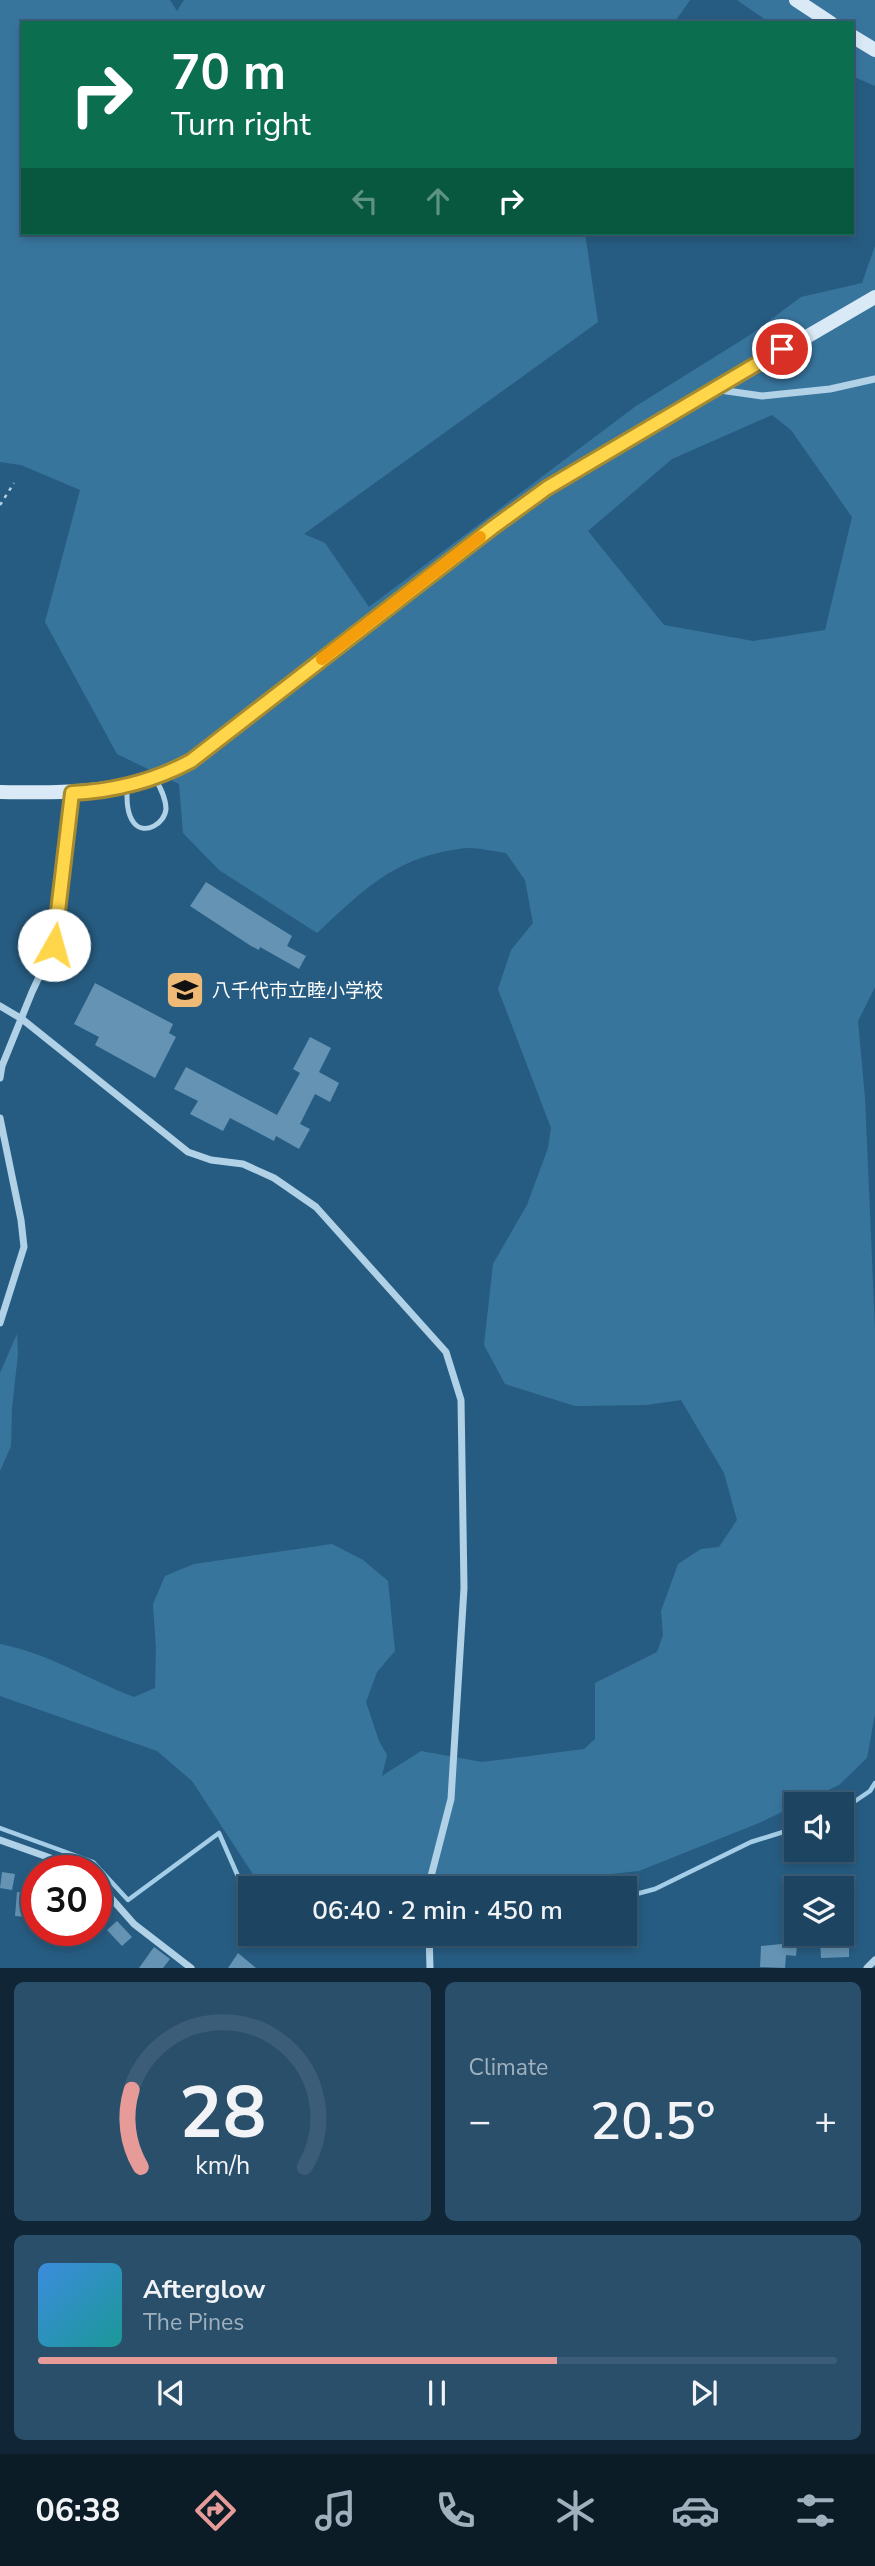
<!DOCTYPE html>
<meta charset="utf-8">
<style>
body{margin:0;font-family:"Nunito Sans","Noto Sans JP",sans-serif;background:#2a4f6b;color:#f1f3f6;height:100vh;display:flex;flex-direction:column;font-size:26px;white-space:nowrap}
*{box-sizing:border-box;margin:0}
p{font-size:23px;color:#a0b1be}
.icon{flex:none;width:38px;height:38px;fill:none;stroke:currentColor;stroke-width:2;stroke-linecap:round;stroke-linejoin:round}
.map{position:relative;height:1968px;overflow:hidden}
.sheet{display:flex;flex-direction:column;gap:14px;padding:14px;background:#102636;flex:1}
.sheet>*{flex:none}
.top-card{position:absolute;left:21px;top:21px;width:833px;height:214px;border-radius:0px;box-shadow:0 4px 10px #0003,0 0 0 2px #3b5d77;background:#0b6e4f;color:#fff;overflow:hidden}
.fabs{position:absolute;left:784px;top:1792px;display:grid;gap:14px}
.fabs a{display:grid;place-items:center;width:70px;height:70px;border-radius:0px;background:#1d4562;box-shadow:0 4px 10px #0003,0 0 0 2px #3b5d77;font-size:35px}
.speed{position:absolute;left:21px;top:1855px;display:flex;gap:14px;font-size:35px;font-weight:700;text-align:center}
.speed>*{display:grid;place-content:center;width:91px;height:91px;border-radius:50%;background:#1d4562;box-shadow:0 4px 10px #0003,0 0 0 2px #3b5d77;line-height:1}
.speed .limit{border:10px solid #d22;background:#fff;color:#111}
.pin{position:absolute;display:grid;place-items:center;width:60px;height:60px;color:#fff;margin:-30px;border:4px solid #fff;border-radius:50%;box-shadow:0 2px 7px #0007}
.me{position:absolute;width:77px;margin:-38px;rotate:7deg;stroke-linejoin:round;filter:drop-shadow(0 0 5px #0008)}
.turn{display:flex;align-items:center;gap:24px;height:147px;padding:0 35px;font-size:32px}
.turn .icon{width:91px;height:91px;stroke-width:2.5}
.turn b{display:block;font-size:49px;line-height:60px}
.lanes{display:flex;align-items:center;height:66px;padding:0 35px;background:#0003;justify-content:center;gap:35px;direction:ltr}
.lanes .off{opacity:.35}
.big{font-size:52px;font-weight:600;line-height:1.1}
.sheet .card{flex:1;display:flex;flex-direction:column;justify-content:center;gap:10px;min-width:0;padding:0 24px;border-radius:10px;background:#2a4f6b}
.sheet .dial{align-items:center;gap:0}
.dial svg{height:182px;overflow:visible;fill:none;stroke:#3b5d77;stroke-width:7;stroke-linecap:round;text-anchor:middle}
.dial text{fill:#f1f3f6;stroke:none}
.song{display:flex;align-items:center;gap:21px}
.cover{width:84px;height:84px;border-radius:10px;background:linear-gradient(135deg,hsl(210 70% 55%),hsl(180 70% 35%))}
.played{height:7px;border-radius:4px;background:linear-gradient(90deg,#e69b98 65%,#3b5d77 65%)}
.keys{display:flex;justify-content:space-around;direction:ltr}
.heat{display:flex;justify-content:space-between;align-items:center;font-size:38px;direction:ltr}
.sheet .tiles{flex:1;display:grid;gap:14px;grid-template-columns:1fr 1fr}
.card:last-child{grid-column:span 2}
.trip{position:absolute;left:238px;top:1876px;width:399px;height:70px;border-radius:0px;background:#1d4562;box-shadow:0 4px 10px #0003,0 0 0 2px #3b5d77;font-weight:600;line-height:70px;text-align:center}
.tabs{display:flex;height:112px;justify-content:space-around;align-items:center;background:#0c1c27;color:#a0b1be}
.tabs .icon{width:49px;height:49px}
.tabs .current{color:#e69b98}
.tabs b{font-size:32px;color:#f1f3f6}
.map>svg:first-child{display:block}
</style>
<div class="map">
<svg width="875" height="1968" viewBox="0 0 875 1968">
<rect width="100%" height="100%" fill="#275c82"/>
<!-- green -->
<g fill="#38759d" fill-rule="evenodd">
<path d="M 0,0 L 170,0 L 177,11 L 184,0 L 690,0 L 674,23 L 23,23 L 23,233 L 585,233 L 598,322 L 304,534 L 325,543 L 369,607 L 636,406 L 750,335 L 801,297 L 862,283 L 875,246 L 875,987 L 858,1021 L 865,1098 L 875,1329 L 875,1714 L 867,1758 L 839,1785 L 759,1823 L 639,1871 L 486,1888 L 262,1888 L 192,1781 L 157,1751 L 0,1696 L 0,1644 C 48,1653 89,1680 134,1697 L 155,1688 L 156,1648 L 153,1604 L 165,1576 L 194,1564 L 332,1544 L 363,1560 L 388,1581 L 395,1651 L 377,1672 L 366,1702 L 379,1741 L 387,1755 L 382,1776 L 421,1751 L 482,1762 L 584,1749 L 595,1739 L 595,1683 L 657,1652 L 663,1635 L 661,1611 L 678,1564 L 701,1549 L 719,1547 L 737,1520 L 724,1473 L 681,1400 L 646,1405 L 575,1406 L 505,1384 L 484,1345 L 493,1264 L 527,1205 L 548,1148 L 551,1128 L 498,989 L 511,950 L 533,923 L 525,880 L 506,853 C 491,851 473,846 458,849 C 394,858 362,891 317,933 L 219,870 L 183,833 L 179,784 L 117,754 L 45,622 L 80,490 L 21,465 L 0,462 ZM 772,415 L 791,430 L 852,517 L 825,630 L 753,641 L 664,625 L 588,531 L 672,459 Z"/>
<path d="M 737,0 L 875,0 L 875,86 L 852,76 L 852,23 L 770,23 Z"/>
<path d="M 17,1334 L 18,1354 L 12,1408 L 11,1446 L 0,1471 L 0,1373 Z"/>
</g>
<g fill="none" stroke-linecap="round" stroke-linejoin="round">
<!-- stream -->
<g stroke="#a4cde7" stroke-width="4.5">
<path d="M 842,1810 L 870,1791 L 875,1783"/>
<path d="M 0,1828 L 93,1862 L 128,1900 L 219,1833 L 237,1874 L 250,1893"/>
<path d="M 625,1897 L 655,1889 L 751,1842 L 796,1828"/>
<path d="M 328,1934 L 358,1934"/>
</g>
</g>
<!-- building -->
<g fill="#6493b3">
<path d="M 206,882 L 292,936 L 287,946 L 306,956 L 299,969 L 260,947 L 259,950 L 251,946 L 190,906 Z"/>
<path d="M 95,983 L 173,1024 L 169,1033 L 176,1037 L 155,1078 L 95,1045 L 99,1037 L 74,1024 Z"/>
<path d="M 310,1037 L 331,1048 L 319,1072 L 339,1083 L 330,1102 L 315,1094 L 300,1124 L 310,1129 L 299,1149 L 276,1136 L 274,1141 L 230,1118 L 223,1131 L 190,1114 L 198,1101 L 174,1089 L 186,1067 L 277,1115 L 300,1073 L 293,1069 Z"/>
<path d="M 2,1872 L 15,1874 L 12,1890 L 0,1888 Z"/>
<path d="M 17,1892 L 37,1893 L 37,1918 L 15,1916 Z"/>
<path d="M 117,1921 L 132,1937 L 122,1946 L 107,1930 Z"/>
<path d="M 820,1940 L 849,1940 L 849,1957 L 821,1958 Z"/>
<path d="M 781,1944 L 797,1945 L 796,1956 L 786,1955 L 785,1968 L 760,1967 L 761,1946 Z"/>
<path d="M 154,1947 L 170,1959 L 163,1968 L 139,1968 Z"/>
<path d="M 238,1953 L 256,1968 L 228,1968 Z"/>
</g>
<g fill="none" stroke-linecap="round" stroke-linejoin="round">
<!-- path -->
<path stroke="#b0d1e6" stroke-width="2.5" stroke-dasharray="3.5 5" stroke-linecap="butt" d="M 0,505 L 14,483"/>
<!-- lane -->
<path stroke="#b0d1e6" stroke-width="5" d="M 127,786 C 127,798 126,813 134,823 C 145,836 165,823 166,809 C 166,798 160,787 155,778"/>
<!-- street -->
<g stroke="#b0d1e6" stroke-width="7">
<path d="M 720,390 L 762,396 L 830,389 L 875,379"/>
<path d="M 0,1006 L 22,1019 L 188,1152 L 211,1160 L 243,1164 L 274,1178 L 316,1207 L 446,1352 L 461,1400 L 464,1588 L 451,1799 L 428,1888"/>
<path d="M 0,1078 L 2,1066 L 32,992 L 54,945 L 72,793"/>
<path d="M 0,1118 L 21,1220 L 24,1247 L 0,1323"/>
<path d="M 0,1840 L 87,1871"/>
<path d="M 96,1881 L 134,1924 L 191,1968"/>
<path d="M 429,1934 L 430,1968"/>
<path d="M 867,1968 L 875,1960"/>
</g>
<!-- secondary -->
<g stroke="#d9eaf6" stroke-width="14">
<path d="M 796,0 L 831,23"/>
<path d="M 852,36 L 875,50"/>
<path d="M 0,792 C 67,793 130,794 191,761 L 492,528 L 547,488 L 875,297"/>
</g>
</g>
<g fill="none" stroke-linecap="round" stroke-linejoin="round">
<!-- route casing -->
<g stroke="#a68a30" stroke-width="18">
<path id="route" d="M 54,945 L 72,793 C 114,791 154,781 191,761 L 492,528 L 547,488 L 782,349"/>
</g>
<!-- route -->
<use href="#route" stroke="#ffd54a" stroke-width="12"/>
<!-- slow -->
<path stroke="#f59e0b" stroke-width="12" d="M 322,659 L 480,537"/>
</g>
<!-- icons -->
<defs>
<g id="school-square" transform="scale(2.0125)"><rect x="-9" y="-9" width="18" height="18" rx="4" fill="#efba75" stroke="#275c82"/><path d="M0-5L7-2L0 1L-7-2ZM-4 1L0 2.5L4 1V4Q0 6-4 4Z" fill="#111"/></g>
</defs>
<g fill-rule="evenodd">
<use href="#school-square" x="185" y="990"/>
</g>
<g text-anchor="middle" stroke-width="7" stroke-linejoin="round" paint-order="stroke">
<!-- poi labels -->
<g font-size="19" fill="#fff" stroke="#275c82" text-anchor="start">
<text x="212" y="997">八千代市立睦小学校</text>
</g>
</g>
</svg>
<div class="fabs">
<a><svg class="icon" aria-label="sound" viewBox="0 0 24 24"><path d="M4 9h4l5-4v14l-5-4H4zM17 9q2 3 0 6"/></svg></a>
<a><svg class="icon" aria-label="layers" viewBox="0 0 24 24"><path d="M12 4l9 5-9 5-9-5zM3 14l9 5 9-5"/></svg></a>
</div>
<div class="speed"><div class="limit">30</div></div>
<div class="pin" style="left:782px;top:349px;background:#d93025"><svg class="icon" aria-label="arrive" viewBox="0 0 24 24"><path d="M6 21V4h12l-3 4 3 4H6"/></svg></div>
<svg class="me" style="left:54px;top:945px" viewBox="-20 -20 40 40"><circle r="19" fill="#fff"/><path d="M0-13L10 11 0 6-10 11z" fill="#ffd54a"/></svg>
<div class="trip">06:40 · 2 min · 450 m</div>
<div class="top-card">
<div class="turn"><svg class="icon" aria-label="right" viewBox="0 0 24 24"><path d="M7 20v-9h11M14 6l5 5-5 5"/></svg><div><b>70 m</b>Turn right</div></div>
<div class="lanes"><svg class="icon off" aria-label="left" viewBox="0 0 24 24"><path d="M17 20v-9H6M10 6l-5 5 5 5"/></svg><svg class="icon off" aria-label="ahead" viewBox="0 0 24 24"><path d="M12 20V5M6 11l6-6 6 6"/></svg><svg class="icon" aria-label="right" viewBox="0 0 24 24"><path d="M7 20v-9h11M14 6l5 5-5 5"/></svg></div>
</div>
</div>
<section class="sheet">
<div class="tiles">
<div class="card dial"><svg viewBox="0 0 100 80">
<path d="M14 69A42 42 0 1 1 86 69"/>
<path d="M14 69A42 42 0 0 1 10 35" stroke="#e69b98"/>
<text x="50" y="56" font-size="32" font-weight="700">28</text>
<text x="50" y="72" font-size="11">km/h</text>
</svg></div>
<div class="card"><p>Climate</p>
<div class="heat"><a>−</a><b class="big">20.5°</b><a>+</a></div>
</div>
<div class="card">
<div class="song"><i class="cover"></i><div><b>Afterglow</b><p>The Pines</p></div></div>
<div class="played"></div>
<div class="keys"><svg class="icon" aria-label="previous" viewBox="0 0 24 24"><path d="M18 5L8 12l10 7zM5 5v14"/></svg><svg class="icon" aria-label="pause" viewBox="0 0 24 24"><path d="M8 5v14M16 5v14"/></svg><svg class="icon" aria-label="next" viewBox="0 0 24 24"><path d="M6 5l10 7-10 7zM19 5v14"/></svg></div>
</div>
</div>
</section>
<nav class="tabs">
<b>06:38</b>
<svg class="icon current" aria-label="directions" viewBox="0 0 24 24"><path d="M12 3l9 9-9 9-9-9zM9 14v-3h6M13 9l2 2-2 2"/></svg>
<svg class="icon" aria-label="music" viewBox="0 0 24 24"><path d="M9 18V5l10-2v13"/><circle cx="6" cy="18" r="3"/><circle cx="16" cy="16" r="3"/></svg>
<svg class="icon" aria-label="phone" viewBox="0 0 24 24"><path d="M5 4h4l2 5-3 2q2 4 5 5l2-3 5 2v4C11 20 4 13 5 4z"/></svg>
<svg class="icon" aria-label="climate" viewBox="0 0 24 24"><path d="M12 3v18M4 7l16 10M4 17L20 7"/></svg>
<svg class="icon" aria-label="car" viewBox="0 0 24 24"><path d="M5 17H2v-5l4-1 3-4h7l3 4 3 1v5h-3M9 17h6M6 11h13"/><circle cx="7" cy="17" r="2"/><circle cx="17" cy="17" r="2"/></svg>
<svg class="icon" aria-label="filters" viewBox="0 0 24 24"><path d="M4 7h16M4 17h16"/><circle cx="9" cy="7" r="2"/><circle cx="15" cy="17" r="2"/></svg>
</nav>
